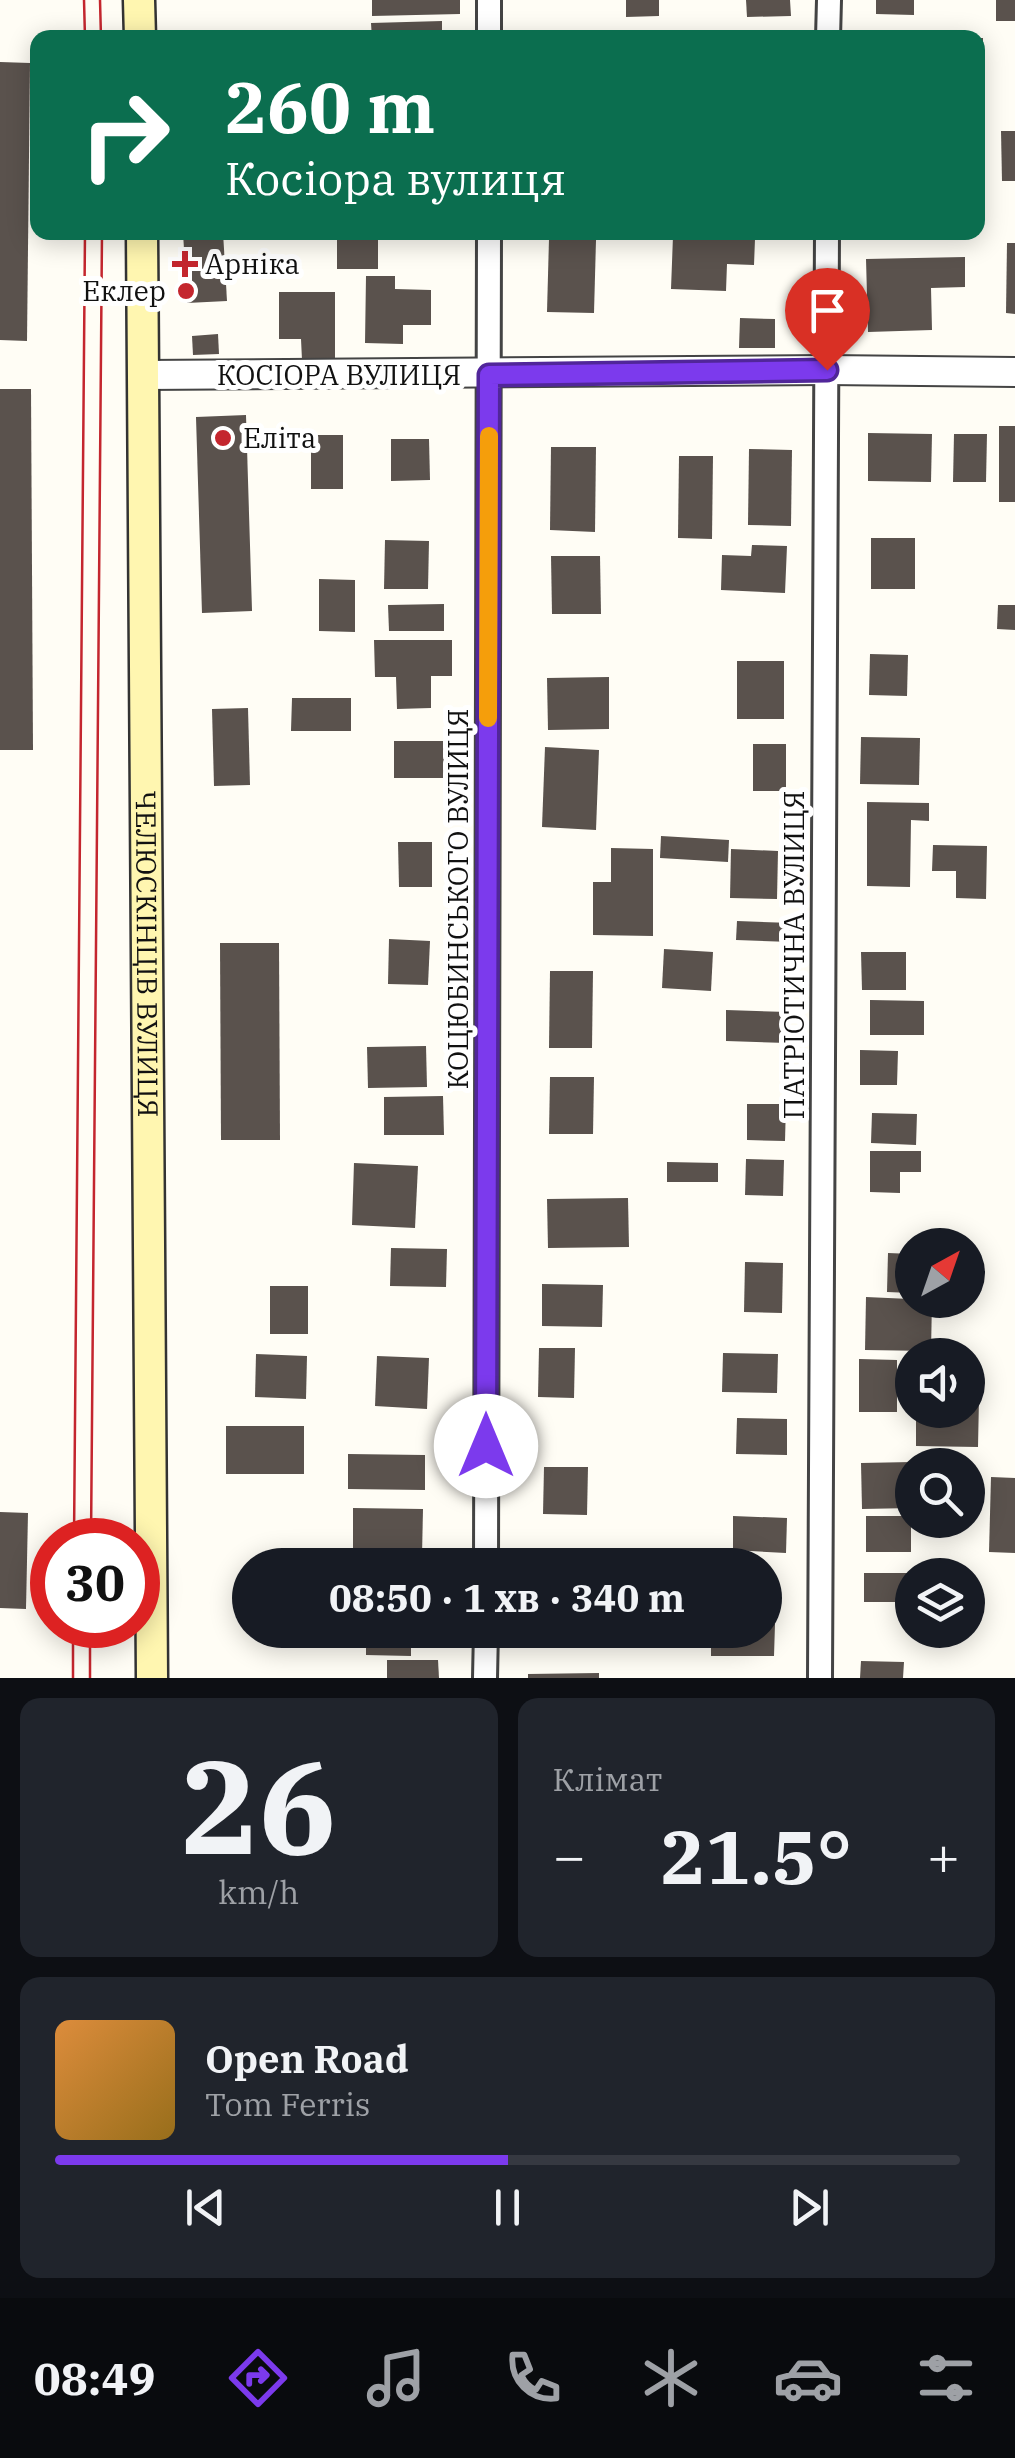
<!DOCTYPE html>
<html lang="uk">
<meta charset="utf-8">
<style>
body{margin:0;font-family:"IBM Plex Serif",serif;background:#20242c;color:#f1f3f6;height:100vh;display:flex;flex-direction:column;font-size:38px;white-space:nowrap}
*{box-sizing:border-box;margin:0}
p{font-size:32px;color:#9ea1a6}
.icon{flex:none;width:55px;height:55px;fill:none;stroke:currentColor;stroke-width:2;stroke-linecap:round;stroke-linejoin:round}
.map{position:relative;height:1678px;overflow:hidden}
.details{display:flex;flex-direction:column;gap:20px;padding:20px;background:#0d0f14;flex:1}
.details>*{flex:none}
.top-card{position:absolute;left:30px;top:30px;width:955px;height:210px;border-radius:20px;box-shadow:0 5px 25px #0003;background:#0b6e4f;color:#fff;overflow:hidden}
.needle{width:65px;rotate:40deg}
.controls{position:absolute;left:895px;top:1228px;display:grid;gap:20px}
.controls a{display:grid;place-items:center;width:90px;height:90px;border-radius:50%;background:#171b24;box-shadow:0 5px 25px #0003;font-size:50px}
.speed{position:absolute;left:30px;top:1518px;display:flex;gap:20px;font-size:50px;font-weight:700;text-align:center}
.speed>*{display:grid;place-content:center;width:130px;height:130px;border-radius:50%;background:#171b24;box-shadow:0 5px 25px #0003;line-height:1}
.speed .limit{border:15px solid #d22;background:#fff;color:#111}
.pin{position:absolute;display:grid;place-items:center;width:85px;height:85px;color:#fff;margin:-102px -42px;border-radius:50% 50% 50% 0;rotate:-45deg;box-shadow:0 0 10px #0007}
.pin .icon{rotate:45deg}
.me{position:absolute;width:110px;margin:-55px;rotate:0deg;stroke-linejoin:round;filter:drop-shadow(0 0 8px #0008)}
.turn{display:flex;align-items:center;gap:35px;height:210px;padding:0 30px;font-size:45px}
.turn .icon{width:130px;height:130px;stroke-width:2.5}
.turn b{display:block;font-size:70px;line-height:85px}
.big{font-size:75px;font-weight:700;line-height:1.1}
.details .tile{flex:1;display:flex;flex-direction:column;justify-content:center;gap:15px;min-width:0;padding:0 35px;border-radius:20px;background:#20242c}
.details .dial{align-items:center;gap:0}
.dial b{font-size:130px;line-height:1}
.song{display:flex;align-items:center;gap:30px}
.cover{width:120px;height:120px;border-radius:15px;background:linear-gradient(135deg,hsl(30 70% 55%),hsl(40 70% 35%))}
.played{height:10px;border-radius:5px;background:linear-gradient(90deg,#7c3aed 50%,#363941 50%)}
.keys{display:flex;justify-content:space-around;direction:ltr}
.heat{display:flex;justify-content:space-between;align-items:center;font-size:55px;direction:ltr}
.details .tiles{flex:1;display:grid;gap:20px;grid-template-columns:1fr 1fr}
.tile:last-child{grid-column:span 2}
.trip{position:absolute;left:232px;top:1548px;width:550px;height:100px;border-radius:50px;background:#171b24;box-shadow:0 5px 25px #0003;font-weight:700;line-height:100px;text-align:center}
.dock{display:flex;height:160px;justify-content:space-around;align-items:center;background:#090b0e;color:#9ea1a6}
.dock .icon{width:70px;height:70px}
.dock .on{color:#7c3aed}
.dock b{font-size:45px;color:#f1f3f6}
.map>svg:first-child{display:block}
</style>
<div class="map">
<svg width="1015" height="1678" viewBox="0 0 1015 1678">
<rect width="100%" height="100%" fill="#fffdf5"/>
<!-- building -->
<g fill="#5a524d">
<path d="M 372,0 L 460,0 L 460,14 L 372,16 Z"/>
<path d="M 626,0 L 659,0 L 659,16 L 626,17 Z"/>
<path d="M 746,0 L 790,0 L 791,16 L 747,17 Z"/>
<path d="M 876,0 L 914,0 L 914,15 L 876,14 Z"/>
<rect x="996" y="0" width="19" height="21"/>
<path d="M 442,21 L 442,38 L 372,38 L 371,23 Z"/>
<path d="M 300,31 L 300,38 L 247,38 L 247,33 Z"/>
<rect x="558" y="32" width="44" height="6"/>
<rect x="978" y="38" width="5" height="56"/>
<path d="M 0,62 L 30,63 L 27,341 L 0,340 Z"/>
<path d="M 1001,131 L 1015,131 L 1015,181 L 1002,181 Z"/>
<path d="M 183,232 L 223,232 L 227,301 L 187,303 Z"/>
<path d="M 673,236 L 755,239 L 754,265 L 727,264 L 726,291 L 671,289 Z"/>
<rect x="337" y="238" width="41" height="31"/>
<path d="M 549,239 L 596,240 L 594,313 L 547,312 Z"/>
<path d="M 1007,243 L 1015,243 L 1015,314 L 1006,313 Z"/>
<path d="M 965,257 L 965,287 L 931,288 L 932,330 L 868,332 L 866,259 Z"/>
<path d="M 366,276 L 395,276 L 395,289 L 431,290 L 431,325 L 403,325 L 403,344 L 365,343 Z"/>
<path d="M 279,292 L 335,292 L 335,360 L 302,360 L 301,339 L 279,339 Z"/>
<path d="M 740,318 L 775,319 L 775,348 L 739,348 Z"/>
<path d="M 218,334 L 219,354 L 193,355 L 192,336 Z"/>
<path d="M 0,389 L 31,389 L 33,750 L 0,750 Z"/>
<path d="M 246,415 L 252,611 L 202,613 L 196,417 Z"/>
<rect x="999" y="426" width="16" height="76"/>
<path d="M 868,433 L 932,434 L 931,482 L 868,481 Z"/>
<path d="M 954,434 L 987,434 L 986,482 L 953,482 Z"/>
<rect x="311" y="435" width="32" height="54"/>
<path d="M 391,439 L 429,439 L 430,480 L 391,481 Z"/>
<path d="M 551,447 L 596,447 L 595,532 L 550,530 Z"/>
<path d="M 749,449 L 792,450 L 791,526 L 748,525 Z"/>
<path d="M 679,456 L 713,456 L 712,539 L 678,538 Z"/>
<rect x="871" y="538" width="44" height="51"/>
<path d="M 385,540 L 429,541 L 428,589 L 384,589 Z"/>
<path d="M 752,545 L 787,546 L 785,593 L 721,590 L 722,555 L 751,556 Z"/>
<path d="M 551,556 L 600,556 L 601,614 L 552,614 Z"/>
<path d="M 319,579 L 355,580 L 355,632 L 319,631 Z"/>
<path d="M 444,604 L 444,631 L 389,631 L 388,605 Z"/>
<path d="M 998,605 L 1015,605 L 1015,630 L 997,629 Z"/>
<path d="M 374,640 L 452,640 L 452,676 L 431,676 L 431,708 L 397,709 L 396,677 L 375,677 Z"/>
<path d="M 870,654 L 908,655 L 907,696 L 869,695 Z"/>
<rect x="737" y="661" width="47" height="58"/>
<path d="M 609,677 L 609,729 L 548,730 L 547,678 Z"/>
<path d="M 292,698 L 351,698 L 351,731 L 291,731 Z"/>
<path d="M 248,708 L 250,785 L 214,786 L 212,709 Z"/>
<path d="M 861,737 L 920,738 L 919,785 L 860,784 Z"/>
<rect x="394" y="741" width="53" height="37"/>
<rect x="753" y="744" width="33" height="47"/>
<path d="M 545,747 L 599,750 L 596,830 L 542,827 Z"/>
<path d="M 867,802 L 929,803 L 929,821 L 911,820 L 910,887 L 867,886 Z"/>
<path d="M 661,836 L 729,840 L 728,862 L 660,858 Z"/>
<path d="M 398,842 L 432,842 L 432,887 L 399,887 Z"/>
<path d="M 933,845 L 987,846 L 986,899 L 956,898 L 956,871 L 932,871 Z"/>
<path d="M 611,848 L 653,849 L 653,936 L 593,935 L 593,882 L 611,882 Z"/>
<path d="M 731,849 L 778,851 L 777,899 L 730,898 Z"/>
<path d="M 737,921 L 792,923 L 791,942 L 736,940 Z"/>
<path d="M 389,939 L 430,941 L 428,985 L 388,984 Z"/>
<path d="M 220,943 L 279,943 L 280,1140 L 221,1140 Z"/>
<path d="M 664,949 L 713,952 L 711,991 L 662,988 Z"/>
<path d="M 861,952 L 906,952 L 906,990 L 862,990 Z"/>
<path d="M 550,971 L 593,971 L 592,1048 L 549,1048 Z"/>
<path d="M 870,1000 L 924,1001 L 924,1035 L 870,1035 Z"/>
<path d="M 726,1010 L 788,1012 L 787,1043 L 726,1041 Z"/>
<path d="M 426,1046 L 427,1087 L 368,1088 L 367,1047 Z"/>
<path d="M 860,1050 L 898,1051 L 897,1085 L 860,1085 Z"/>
<path d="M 550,1077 L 594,1077 L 593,1134 L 549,1134 Z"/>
<path d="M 443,1096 L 444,1135 L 384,1135 L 384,1097 Z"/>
<path d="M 747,1104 L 786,1104 L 785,1141 L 747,1140 Z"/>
<path d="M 872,1113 L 917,1114 L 916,1145 L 871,1143 Z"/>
<path d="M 870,1151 L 921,1151 L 921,1172 L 900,1172 L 900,1193 L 870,1192 Z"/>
<path d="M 746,1159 L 784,1160 L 783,1196 L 745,1195 Z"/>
<path d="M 667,1162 L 718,1163 L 718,1182 L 667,1182 Z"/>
<path d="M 354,1163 L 418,1166 L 415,1228 L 352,1225 Z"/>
<path d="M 628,1198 L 629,1247 L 548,1248 L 547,1199 Z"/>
<path d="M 391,1248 L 447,1249 L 446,1287 L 390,1286 Z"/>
<path d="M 888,1253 L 912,1254 L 912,1293 L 887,1292 Z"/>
<path d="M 745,1262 L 783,1263 L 782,1313 L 744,1312 Z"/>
<path d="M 542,1284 L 603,1285 L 602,1327 L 542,1326 Z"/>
<rect x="270" y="1286" width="38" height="48"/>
<path d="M 866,1297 L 932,1300 L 931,1351 L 865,1350 Z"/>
<path d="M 539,1348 L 575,1348 L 574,1398 L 538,1397 Z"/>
<path d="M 723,1353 L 778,1354 L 777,1393 L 722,1392 Z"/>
<path d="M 256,1354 L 307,1356 L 306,1399 L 255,1397 Z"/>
<path d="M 377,1356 L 429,1358 L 427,1409 L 375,1406 Z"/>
<path d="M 859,1359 L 897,1360 L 897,1412 L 859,1412 Z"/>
<path d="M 968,1398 L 979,1398 L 978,1447 L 916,1446 L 916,1415 L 941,1416 L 941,1410 L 968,1410 Z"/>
<path d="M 737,1418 L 787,1419 L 787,1455 L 736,1454 Z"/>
<rect x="226" y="1426" width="78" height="48"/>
<path d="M 348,1454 L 425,1455 L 425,1490 L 348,1489 Z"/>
<path d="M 912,1462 L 912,1508 L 862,1509 L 861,1463 Z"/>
<path d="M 544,1467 L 588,1467 L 587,1515 L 543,1514 Z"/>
<path d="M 991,1477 L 1015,1478 L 1015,1553 L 989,1552 Z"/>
<path d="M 353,1508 L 423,1509 L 422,1556 L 353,1555 Z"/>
<path d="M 0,1512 L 28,1513 L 26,1609 L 0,1608 Z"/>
<path d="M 733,1516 L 787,1518 L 786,1553 L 733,1550 Z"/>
<rect x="866" y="1516" width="45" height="36"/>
<rect x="765" y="1570" width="5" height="47"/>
<rect x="864" y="1573" width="45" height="29"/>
<path d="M 765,1624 L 775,1624 L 774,1656 L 711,1656 L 711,1630 L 765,1630 Z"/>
<path d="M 366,1630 L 411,1630 L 411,1656 L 366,1655 Z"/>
<path d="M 387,1660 L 438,1660 L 439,1678 L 387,1678 Z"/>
<path d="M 861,1661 L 904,1662 L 903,1678 L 860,1678 Z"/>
<path d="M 599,1673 L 599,1678 L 528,1678 L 528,1674 Z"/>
</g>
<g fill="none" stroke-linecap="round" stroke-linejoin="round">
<!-- minor casing -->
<g stroke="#444" stroke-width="28">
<g id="minor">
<path d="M 489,38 L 489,0"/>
<path d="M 828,38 L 829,0"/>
<path d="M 486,1565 L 489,232"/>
<path d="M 485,1678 L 486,1630"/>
<path d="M 820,1678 L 827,232"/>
</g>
</g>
<!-- tertiary casing -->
<g stroke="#444" stroke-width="32">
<path id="tertiary" d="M 144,375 L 827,370 L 1015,372"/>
</g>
<!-- secondary casing -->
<g stroke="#333" stroke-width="35">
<g id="secondary">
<path d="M 139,0 L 140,38"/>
<path id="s1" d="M 142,232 L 152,1678"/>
</g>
</g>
<!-- minor -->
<use href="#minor" stroke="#fff" stroke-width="22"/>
<!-- tertiary -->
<use href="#tertiary" stroke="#fff" stroke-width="28"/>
<!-- secondary -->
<use href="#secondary" stroke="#fff6b0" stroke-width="30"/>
<!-- tram -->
<g stroke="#c4262e" stroke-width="2.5">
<path d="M 84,0 L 85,38"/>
<path d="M 100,0 L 101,38"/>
<path d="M 74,1540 L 85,232"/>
<path d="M 91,1540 L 102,232"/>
<path d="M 73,1678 L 73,1625"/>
<path d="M 90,1678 L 90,1625"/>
</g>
</g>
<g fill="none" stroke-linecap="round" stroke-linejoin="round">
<!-- route casing -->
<g stroke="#51269a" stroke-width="25">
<path id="route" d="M 486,1446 L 489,375 L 827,370"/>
</g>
<!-- route -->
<use href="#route" stroke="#7c3aed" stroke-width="18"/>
<!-- slow -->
<path stroke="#f59e0b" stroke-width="18" d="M 488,718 L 489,436"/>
</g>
<!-- markers -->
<g fill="#c4262e" stroke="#fff" stroke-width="4">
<path d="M180 249h10v10h10v10h-10v10h-10v-10h-10v-10h10z"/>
<circle cx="186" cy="291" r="10"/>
<circle cx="223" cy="438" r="10"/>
</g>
<g text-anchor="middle" stroke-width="10" stroke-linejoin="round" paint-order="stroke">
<!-- poi labels -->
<g font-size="28" fill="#111" stroke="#fff" text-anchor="start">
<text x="205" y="274">Арніка</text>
<text x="166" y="301" text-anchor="end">Еклер</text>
<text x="243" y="448">Еліта</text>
</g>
<!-- street labels -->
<g font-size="28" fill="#111" stroke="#fff">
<text x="339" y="385">КОСІОРА ВУЛИЦЯ</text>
<text transform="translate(458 899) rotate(-90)" y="10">КОЦЮБИНСЬКОГО ВУЛИЦЯ</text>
<text dy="10" stroke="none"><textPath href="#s1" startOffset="722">ЧЕЛЮСКІНЦІВ ВУЛИЦЯ</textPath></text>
<text transform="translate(794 955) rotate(-90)" y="10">ПАТРІОТИЧНА ВУЛИЦЯ</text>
</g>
</g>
</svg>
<div class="controls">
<a><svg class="needle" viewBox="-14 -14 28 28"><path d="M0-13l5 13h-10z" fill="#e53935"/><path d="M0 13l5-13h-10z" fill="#9ea1a6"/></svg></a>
<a><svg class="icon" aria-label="sound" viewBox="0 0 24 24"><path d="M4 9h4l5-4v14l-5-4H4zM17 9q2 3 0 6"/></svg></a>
<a><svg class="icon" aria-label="search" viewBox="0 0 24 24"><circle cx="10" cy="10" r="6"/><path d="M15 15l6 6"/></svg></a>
<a><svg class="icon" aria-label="layers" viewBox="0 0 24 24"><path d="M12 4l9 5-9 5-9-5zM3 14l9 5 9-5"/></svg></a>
</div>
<div class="speed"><div class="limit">30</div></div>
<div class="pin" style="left:827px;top:370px;background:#d93025"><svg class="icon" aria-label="arrive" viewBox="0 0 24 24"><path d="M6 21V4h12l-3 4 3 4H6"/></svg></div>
<svg class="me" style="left:486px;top:1446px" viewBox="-20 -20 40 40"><circle r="19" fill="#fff"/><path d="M0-13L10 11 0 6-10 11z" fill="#7c3aed"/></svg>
<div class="trip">08:50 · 1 хв · 340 m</div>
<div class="top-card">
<div class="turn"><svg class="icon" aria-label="right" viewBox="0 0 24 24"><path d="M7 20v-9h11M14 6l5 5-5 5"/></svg><div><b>260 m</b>Косіора вулиця</div></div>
</div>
</div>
<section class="details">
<div class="tiles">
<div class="tile dial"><b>26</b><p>km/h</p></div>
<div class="tile"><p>Клімат</p>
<div class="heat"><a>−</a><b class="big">21.5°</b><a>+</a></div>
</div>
<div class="tile">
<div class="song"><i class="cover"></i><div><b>Open Road</b><p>Tom Ferris</p></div></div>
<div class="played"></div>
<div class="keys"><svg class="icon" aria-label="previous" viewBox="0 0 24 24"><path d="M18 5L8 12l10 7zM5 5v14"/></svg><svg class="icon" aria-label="pause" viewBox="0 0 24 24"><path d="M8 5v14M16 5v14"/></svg><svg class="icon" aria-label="next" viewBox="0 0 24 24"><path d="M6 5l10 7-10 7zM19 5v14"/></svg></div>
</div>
</div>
</section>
<nav class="dock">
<b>08:49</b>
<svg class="icon on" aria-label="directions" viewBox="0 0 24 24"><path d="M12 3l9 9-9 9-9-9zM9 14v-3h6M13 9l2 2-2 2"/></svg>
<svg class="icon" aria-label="music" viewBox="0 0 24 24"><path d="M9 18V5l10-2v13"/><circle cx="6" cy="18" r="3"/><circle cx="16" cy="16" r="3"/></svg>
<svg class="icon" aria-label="phone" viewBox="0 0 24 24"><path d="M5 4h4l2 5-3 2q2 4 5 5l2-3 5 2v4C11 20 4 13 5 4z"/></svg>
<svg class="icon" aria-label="climate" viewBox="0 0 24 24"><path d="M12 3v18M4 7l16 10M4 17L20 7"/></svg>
<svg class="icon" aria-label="car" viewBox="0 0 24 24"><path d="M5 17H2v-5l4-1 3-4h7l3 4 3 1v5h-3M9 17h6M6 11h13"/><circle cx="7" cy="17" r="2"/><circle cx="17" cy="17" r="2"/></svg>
<svg class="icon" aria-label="filters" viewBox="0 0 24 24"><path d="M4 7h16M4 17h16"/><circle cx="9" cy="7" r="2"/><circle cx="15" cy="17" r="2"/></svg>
</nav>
